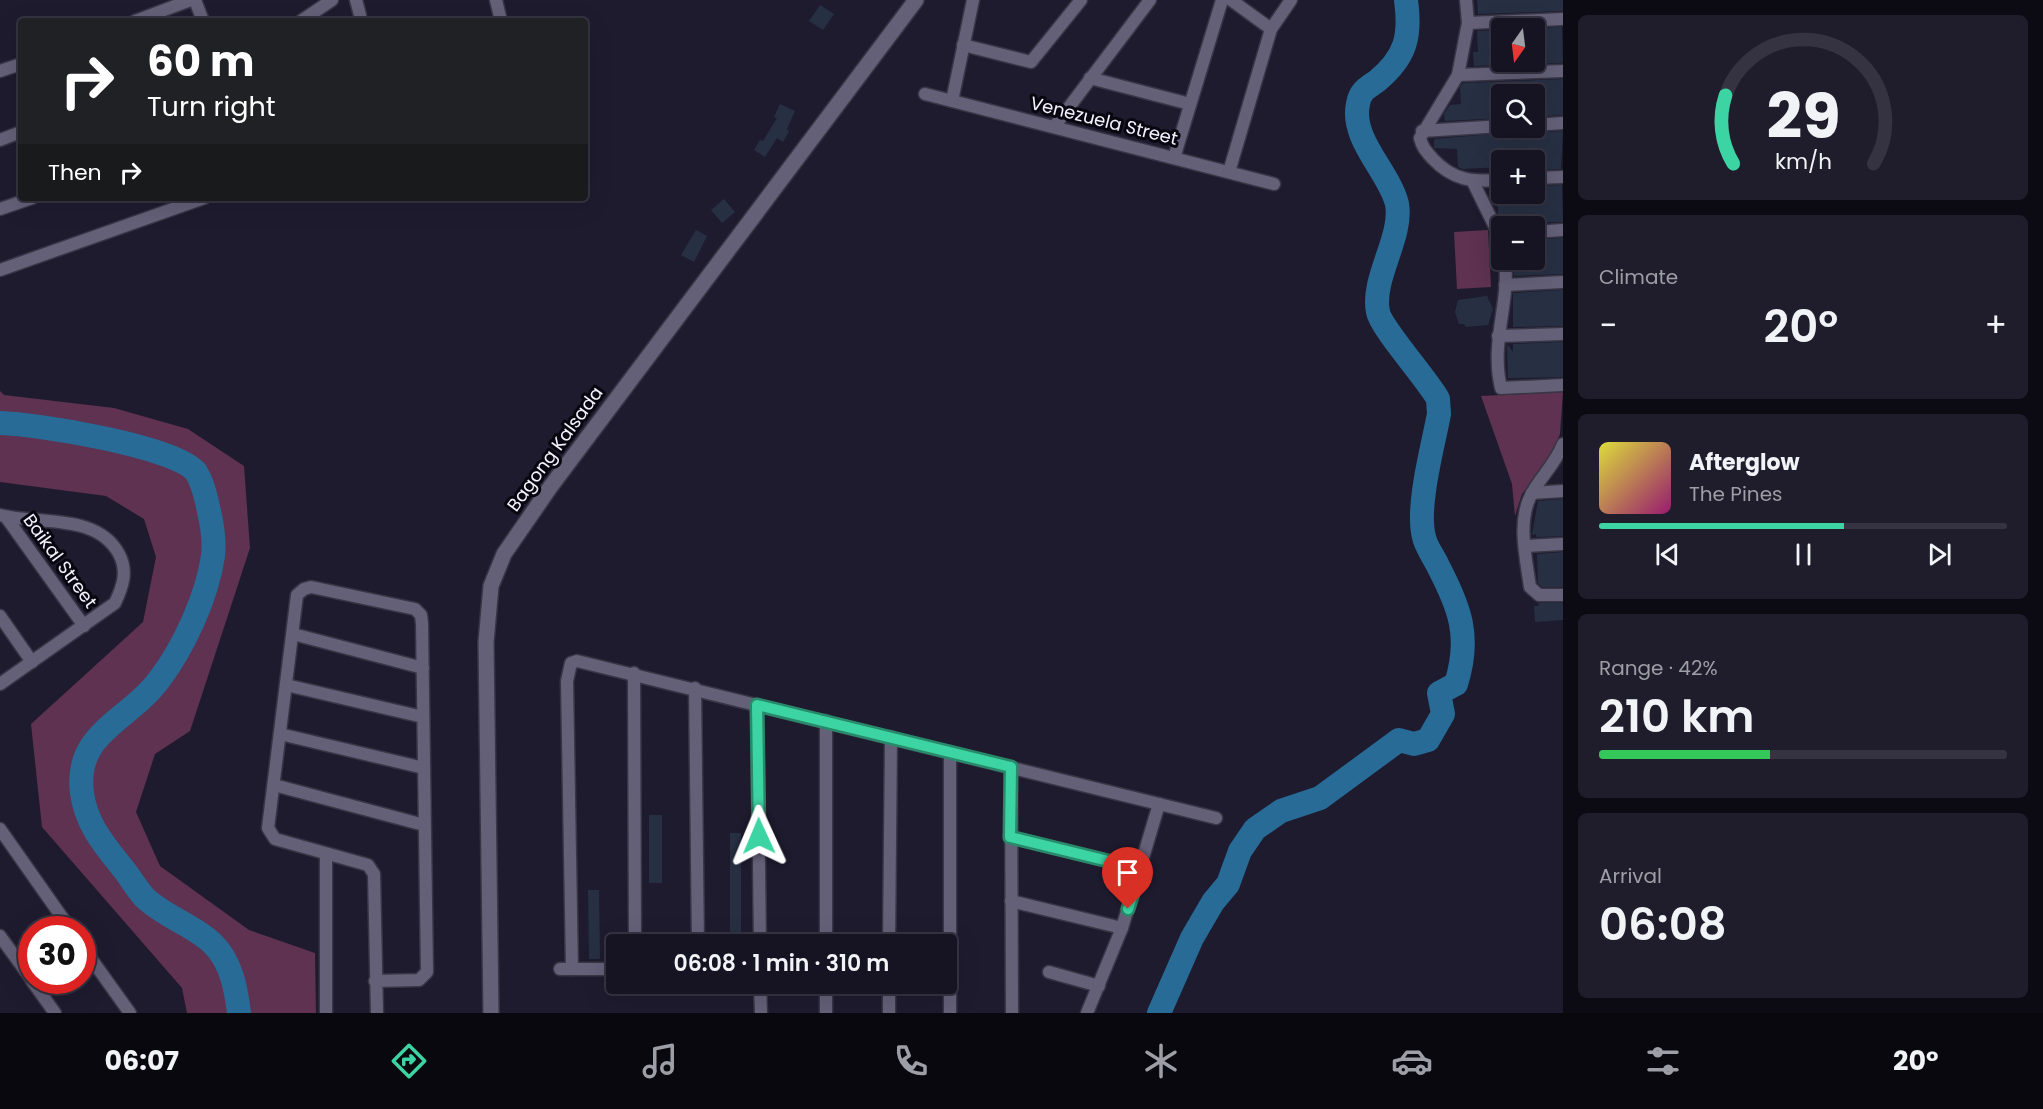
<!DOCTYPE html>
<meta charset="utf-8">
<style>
body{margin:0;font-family:Poppins,sans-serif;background:#1f1d2b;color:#f1f3f6;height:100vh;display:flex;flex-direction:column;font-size:22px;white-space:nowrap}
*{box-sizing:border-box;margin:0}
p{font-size:20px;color:#9e9ea6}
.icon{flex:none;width:33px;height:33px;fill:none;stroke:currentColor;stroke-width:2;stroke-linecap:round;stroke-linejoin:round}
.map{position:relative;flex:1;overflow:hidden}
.drawer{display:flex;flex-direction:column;gap:15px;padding:15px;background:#0c0b13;width:480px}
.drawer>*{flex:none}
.banner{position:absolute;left:18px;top:18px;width:570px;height:183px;border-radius:6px;box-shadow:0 6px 24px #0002,0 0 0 2px #353341;background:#202124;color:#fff;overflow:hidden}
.needle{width:39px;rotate:194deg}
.tools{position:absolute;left:1491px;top:18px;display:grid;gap:12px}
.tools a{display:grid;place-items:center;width:54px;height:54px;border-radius:6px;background:#161423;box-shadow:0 6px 24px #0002,0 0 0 2px #353341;font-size:30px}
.speed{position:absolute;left:18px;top:916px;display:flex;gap:12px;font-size:30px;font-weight:700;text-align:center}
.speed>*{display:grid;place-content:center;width:78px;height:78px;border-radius:50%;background:#161423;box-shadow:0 6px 24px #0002,0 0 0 2px #353341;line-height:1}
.speed .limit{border:9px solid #d22;background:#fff;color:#111}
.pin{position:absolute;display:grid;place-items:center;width:51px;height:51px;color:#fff;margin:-62px -26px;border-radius:50% 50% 50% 0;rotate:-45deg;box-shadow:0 0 6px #0007}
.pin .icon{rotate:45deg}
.me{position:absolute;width:66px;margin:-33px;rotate:359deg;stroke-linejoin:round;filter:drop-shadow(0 0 4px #0008)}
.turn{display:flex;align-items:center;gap:21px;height:126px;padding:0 30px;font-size:27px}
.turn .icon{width:78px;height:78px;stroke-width:2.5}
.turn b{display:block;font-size:42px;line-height:51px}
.then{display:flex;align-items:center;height:57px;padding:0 30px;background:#0003;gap:12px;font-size:22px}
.big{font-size:45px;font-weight:600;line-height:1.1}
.drawer .widget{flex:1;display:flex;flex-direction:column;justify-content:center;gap:9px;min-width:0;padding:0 21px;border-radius:9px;background:#1f1d2b}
.drawer .dial{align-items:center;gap:0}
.dial svg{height:156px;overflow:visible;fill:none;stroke:#353341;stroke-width:7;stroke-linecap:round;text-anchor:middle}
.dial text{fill:#f1f3f6;stroke:none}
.song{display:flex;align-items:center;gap:18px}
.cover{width:72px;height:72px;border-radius:9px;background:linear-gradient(135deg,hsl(60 70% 55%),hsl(320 70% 35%))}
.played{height:6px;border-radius:3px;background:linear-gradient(90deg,#3dd4a3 60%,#353341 60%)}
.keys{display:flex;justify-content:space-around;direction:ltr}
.heat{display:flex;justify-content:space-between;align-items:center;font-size:33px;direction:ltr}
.charge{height:9px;border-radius:4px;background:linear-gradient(90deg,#34c759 42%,#353341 0)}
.trip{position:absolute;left:606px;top:934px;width:351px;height:60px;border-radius:6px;background:#161423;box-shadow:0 6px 24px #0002,0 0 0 2px #353341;font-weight:600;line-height:60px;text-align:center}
.dock{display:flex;height:96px;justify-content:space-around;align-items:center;background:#09080e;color:#9e9ea6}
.dock .icon{width:42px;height:42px}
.dock .selected{color:#3dd4a3}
.dock b{font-size:27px;color:#f1f3f6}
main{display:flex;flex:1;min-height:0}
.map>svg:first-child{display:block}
</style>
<main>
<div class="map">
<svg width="1563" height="1013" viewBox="0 0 1563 1013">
<rect width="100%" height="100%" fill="#1e1b2f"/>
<!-- green -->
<g fill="#5e3250">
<path d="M 1488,230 L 1491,287 L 1457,289 L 1454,232 Z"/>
<path d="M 0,391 L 4,395 L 114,408 L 188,429 L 244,466 L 250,548 L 190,731 L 155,754 L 136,812 L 160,866 L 249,930 L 315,953 L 316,1013 L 187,1013 L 182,988 L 42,827 L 31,724 L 143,622 L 156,557 L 144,519 L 106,496 L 0,482 Z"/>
<path d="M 1563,392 L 1560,434 L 1552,454 L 1522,494 L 1515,516 L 1512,484 L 1481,396 Z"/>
</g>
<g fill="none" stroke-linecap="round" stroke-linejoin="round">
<!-- river -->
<g stroke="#276b96" stroke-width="24">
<path d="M 0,423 C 36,424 175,446 196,472 C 201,480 205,493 207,502 C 211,520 215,537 213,556 C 207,597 184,647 159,680 C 129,721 74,732 82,793 C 86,825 106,847 125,871 C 131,879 137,889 144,897 C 163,916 193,925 212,943 C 231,961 236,988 239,1013"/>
<path d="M 1159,1013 L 1192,938 L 1213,902 L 1228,884 L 1240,851 L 1255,829 L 1281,811 L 1320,798 L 1399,740 L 1414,744 L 1428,740 L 1443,714 L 1439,693 L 1456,684 C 1471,637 1460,608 1438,566 C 1434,557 1426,547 1424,537 C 1416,507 1433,446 1439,414 L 1438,399 C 1427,379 1381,328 1378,312 C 1371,279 1403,237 1397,204 C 1390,173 1350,139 1358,104 C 1360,91 1367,88 1377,81 C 1406,57 1411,36 1406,0"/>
</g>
</g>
<!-- building -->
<g fill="#273043">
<path d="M 1477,0 L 1563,0 L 1563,11 L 1478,14 Z"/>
<path d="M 820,5 L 834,14 L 823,30 L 809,21 Z"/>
<path d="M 1562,27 L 1563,63 L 1474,66 L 1473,52 L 1478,52 L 1477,31 L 1502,30 L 1502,62 L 1534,62 L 1533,28 Z"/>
<path d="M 1563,79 L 1563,115 L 1534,117 L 1534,94 L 1502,94 L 1502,118 L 1445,121 L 1444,114 L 1450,105 L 1461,104 L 1460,87 L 1463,83 Z"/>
<path d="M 780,104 L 795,111 L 787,129 L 789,131 L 783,142 L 777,138 L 765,157 L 754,150 L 760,140 L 763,141 L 777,118 L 774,117 Z"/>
<path d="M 1529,131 L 1535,133 L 1563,131 L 1561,169 L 1534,170 L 1534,160 L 1502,160 L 1502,167 L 1463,169 L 1458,167 L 1457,149 L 1434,148 L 1434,139 Z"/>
<path d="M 1562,185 L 1563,222 L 1502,223 L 1498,215 L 1497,194 L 1534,194 L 1534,186 Z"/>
<path d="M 724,199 L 735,212 L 722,223 L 711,210 Z"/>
<path d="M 696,230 L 707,236 L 694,262 L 681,255 Z"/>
<path d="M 1563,238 L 1563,274 L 1514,276 L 1513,262 L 1534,260 L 1534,240 Z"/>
<path d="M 1563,290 L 1563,326 L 1513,327 L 1513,293 Z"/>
<path d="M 1487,296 L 1493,309 L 1488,325 L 1466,327 L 1464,324 L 1459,324 L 1455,312 L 1458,300 Z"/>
<path d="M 1563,342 L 1563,377 L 1508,378 L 1507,344 L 1513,352 L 1513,344 Z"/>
<path d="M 1563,499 L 1563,536 L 1536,537 L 1536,534 L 1532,535 L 1538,501 Z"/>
<path d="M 1563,552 L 1563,587 L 1542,587 L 1538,583 L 1537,554 Z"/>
<path d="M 1538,603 L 1563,603 L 1563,620 L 1535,622 L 1534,606 L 1539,606 Z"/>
<rect x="649" y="815" width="13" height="68"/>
<rect x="730" y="833" width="11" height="112"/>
<path d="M 588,890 L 599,890 L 600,959 L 589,959 Z"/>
</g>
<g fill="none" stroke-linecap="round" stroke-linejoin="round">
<!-- minor casing -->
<g stroke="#383545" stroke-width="15">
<g id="minor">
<path d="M 195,0 L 203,21"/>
<path d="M 356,0 L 360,15"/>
<path d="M 496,0 L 501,21"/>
<path d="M 1231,0 L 1271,29"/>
<path d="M 1466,0 L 1468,23 L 1458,75 L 1420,138 C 1422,147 1426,151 1432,158 C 1453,181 1473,182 1502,180"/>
<path d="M 135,21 L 191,0"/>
<path d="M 301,21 L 332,0"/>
<path d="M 1468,23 L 1563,19"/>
<path d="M 963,45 L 1031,62 L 1081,0"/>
<path d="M 0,71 L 21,64"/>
<path d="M 1458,75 L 1563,71"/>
<path d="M 1090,78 L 1190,104"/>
<path d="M 925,94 L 1274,184"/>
<path d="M 952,101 L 973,0"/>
<path d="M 1534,125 L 1563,123"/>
<path d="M 1054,127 L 1150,0"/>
<path d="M 1422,131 L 1502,126"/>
<path d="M 0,140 L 21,132"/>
<path d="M 1174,158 L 1222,0"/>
<path d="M 1229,172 L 1271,29 L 1291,0"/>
<path d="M 1534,178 L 1563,177"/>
<path d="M 1473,182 L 1502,241"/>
<path d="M 0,209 L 32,198"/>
<path d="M 1534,232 L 1563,230"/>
<path d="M 1505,260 C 1510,304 1490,342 1501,388 L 1563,385"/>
<path d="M 0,270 L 204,198"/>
<path d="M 1505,285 L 1563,282"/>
<path d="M 1498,336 L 1563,334"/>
<path d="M 1563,444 C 1555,465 1540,477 1531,495 C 1517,522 1526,558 1530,587 L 1539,595 L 1563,595"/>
<path d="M 1532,493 L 1563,491"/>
<path d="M 0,515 C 39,525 97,513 119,554 C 128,571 123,586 115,603 L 0,684"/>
<path d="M 6,517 L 84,626"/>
<path d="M 1526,546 L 1563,544"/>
<path d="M 0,616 L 32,662"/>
<path d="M 293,634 L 423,668"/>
<path d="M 634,673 L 635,945"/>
<path d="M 286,685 L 423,717"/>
<path d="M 695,688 L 698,945"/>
<path d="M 757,705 L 760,945"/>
<path d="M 280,734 L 424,768"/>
<path d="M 950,752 L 950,1013"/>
<path d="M 1011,767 L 1012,1013"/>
<path d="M 274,785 L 424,825"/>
<path d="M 0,829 L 71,930"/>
<path d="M 1010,837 L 1141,869"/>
<path d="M 326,854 L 326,1013"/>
<path d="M 1011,901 L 1122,928"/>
<path d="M 0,936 L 32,980"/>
<path d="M 826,945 L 826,721"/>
<path d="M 889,945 L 891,737"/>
<path d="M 82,946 L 130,1013"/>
<path d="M 560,969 L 616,969"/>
<path d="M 572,969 L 567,681 L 571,663 L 577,661 L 1216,818"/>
<path d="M 1049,972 L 1099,986"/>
<path d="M 32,981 L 55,1013"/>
<path d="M 375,981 L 419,980 L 427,972 L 422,624 L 421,615 L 415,609 L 311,587 L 304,589 L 297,595 L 268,828 L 275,839 L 368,865 L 374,874 L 377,1013"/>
<path d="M 760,984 L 761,1013"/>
<path d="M 826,1013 L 826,984"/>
<path d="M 889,1013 L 889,984"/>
<path d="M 1087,1013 L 1122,928 L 1159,804"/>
</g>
</g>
<!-- tertiary casing -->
<g stroke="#383545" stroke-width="18">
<path id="tertiary" d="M 491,1013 L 486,642 L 491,586 L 504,554 L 551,486 L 916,0"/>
</g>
<!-- minor -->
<use href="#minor" stroke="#636078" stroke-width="12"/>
<!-- tertiary -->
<use href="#tertiary" stroke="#636078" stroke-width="15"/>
</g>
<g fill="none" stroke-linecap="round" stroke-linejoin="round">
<!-- route casing -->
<g stroke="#288a6a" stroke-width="15">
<path id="route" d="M 759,836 L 757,705 L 1011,767 L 1010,837 L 1141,869 L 1128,909"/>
</g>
<!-- route -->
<use href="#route" stroke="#3dd4a3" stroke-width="10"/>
</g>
<g text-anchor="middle" stroke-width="6" stroke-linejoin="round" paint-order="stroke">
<!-- street labels -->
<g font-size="18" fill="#f3f2fd" stroke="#080710">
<text transform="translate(1104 121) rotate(14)" y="6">Venezuela Street</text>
<text transform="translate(555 449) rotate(-54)" y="6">Bagong Kalsada</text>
<text transform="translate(60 561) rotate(54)" y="6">Baikal Street</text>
</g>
</g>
</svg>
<div class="tools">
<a><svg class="needle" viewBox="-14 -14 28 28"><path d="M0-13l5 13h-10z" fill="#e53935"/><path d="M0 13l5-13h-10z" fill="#9e9ea6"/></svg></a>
<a><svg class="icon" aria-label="search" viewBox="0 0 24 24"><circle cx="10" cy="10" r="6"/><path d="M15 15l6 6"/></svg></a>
<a>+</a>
<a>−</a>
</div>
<div class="speed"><div class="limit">30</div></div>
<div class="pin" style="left:1128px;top:909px;background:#d93025"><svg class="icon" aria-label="arrive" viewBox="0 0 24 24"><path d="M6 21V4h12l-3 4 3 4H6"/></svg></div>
<svg class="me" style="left:759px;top:836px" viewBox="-20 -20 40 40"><path d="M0-17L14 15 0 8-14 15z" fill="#3dd4a3" stroke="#fff" stroke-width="4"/></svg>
<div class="trip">06:08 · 1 min · 310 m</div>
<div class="banner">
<div class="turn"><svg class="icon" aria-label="right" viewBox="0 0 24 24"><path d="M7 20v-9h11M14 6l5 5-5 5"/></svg><div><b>60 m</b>Turn right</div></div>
<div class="then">Then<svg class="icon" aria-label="right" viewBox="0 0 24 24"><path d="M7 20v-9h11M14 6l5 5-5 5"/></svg></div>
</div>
</div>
<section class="drawer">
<div class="widget dial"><svg viewBox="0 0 100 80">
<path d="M14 69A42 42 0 1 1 86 69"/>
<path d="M14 69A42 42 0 0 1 10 34" stroke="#3dd4a3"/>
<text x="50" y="56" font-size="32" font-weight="700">29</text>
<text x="50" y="72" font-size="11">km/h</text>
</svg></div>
<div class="widget"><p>Climate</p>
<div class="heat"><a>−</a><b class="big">20°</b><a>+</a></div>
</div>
<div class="widget">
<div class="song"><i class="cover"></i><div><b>Afterglow</b><p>The Pines</p></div></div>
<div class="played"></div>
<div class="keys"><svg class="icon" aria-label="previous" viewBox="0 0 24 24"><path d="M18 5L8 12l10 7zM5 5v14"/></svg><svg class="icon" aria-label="pause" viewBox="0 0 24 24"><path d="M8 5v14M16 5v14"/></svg><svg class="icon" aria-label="next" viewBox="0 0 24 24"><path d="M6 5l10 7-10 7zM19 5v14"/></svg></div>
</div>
<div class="widget"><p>Range · 42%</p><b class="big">210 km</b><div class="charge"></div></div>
<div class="widget"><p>Arrival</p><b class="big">06:08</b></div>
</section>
</main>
<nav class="dock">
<b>06:07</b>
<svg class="icon selected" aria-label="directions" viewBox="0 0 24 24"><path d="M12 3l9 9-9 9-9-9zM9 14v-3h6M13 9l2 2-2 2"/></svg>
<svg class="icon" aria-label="music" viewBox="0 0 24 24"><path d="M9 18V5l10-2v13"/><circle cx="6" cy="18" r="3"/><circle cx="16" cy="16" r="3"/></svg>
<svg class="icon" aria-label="phone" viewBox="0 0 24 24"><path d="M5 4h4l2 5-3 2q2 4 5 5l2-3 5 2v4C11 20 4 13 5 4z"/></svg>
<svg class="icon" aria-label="climate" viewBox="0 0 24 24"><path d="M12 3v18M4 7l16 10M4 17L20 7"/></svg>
<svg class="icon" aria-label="car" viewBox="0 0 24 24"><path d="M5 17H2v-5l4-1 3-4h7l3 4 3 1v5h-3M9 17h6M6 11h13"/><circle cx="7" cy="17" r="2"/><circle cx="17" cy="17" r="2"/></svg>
<svg class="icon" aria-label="filters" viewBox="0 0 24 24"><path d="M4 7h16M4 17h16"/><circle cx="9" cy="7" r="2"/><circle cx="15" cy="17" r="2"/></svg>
<b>20°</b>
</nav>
